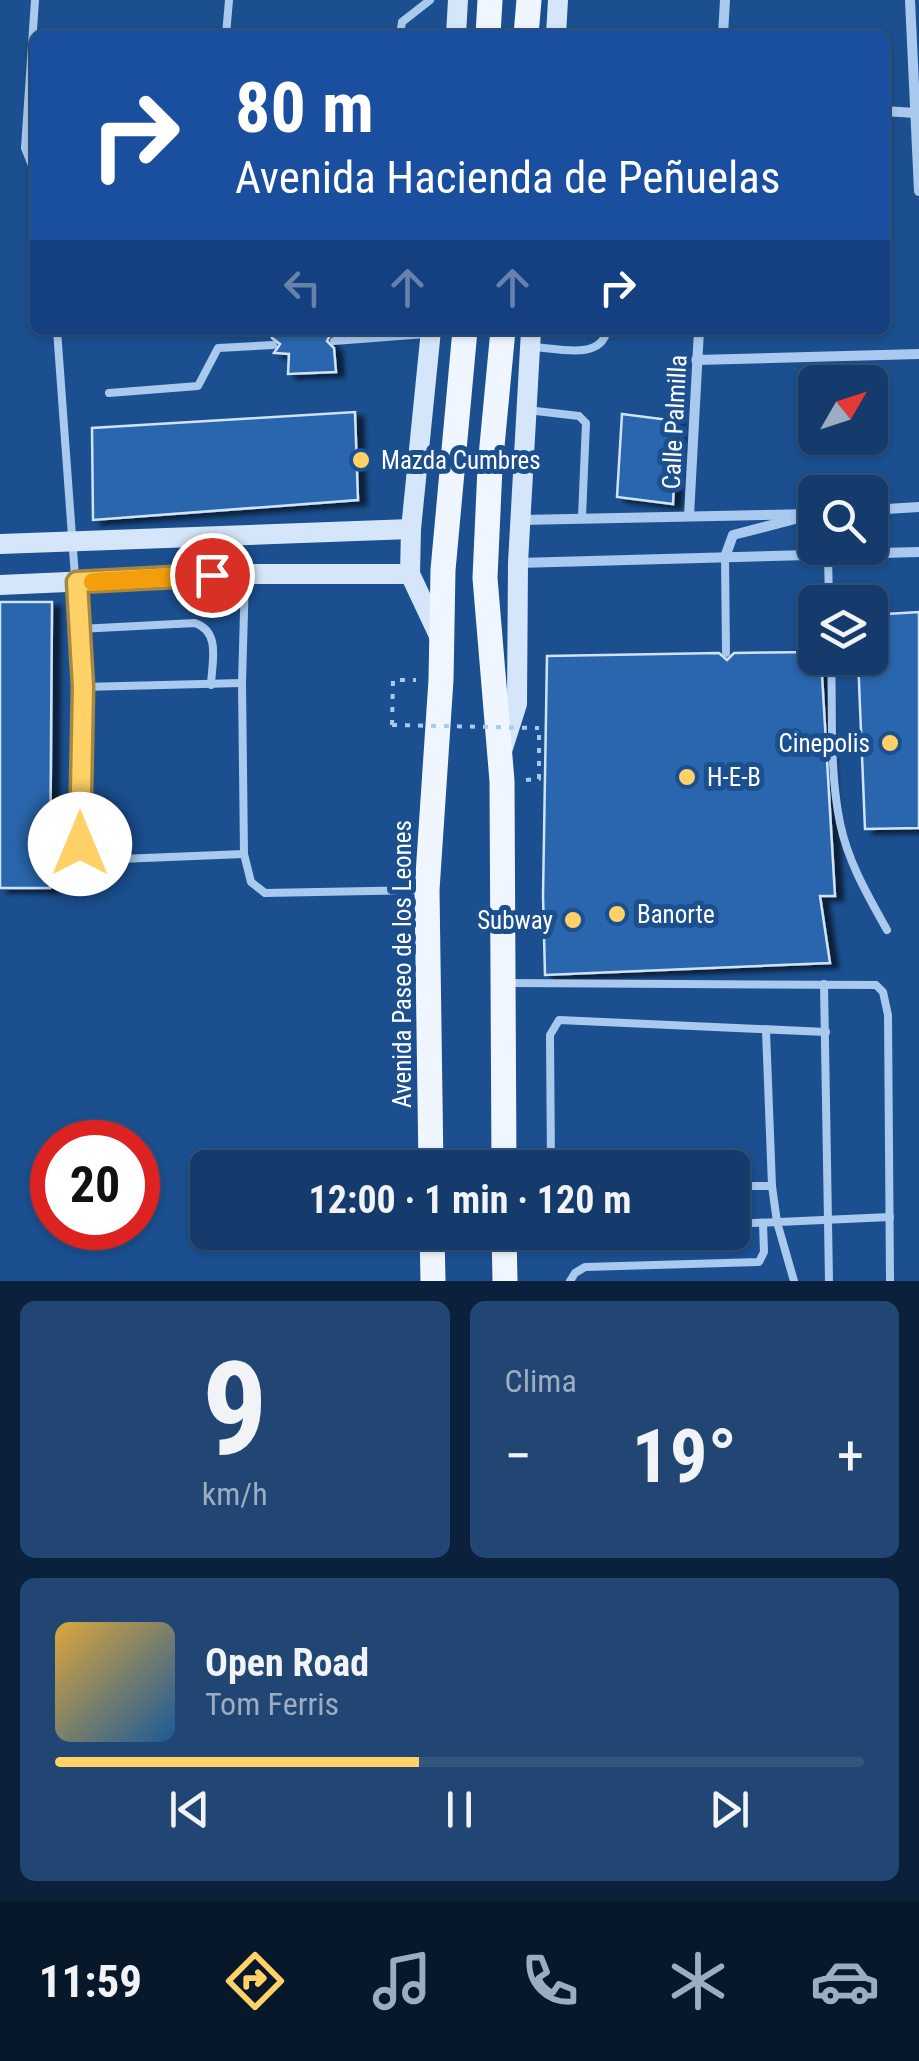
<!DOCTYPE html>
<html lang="es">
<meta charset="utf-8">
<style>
body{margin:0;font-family:"Roboto Condensed",sans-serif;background:#214673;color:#f1f3f6;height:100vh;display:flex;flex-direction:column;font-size:38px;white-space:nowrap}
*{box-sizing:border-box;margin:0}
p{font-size:32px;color:#9dadc1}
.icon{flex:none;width:55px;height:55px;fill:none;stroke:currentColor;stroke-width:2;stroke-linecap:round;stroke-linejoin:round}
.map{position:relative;height:1281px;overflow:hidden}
.side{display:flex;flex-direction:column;gap:20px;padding:20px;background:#0b203b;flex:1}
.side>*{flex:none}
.top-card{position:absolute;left:30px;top:30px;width:860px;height:305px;border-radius:15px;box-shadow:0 2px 8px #0004,0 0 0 2px #33557e;background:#1a4fa0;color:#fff;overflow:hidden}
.needle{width:65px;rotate:51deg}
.fabs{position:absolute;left:798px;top:365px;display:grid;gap:20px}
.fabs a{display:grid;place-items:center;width:90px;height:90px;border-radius:15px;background:#143b6b;box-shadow:0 2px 8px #0004,0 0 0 2px #33557e;font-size:50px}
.speed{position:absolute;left:30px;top:1120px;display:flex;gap:20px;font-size:50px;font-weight:700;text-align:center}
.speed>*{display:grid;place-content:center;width:130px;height:130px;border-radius:50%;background:#143b6b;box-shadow:0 2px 8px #0004,0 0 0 2px #33557e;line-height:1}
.speed .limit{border:15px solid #d22;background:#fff;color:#111}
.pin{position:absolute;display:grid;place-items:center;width:85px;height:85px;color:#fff;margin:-42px;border:5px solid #fff;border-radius:50%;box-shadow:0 2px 10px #0007}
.me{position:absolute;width:110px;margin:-55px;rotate:0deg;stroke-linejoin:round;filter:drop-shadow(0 0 8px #0008)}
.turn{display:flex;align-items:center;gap:35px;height:210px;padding:0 40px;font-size:45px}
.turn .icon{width:130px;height:130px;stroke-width:2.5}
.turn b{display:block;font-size:70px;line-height:85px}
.lanes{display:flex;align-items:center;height:95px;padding:0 40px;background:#0003;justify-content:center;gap:50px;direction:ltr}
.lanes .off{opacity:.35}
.big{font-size:75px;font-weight:700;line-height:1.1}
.side .widget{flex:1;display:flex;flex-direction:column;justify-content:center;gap:15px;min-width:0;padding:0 35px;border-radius:15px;background:#214673}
.side .dial{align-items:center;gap:0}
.dial b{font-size:130px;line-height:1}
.song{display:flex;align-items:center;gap:30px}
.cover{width:120px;height:120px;border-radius:15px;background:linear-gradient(135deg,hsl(40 70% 55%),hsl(210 70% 35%))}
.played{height:10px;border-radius:5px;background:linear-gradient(90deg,#ffd166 45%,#33557e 45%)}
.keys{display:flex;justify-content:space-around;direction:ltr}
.heat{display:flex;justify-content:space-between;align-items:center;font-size:55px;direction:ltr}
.side .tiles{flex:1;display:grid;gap:20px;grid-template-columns:1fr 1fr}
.widget:last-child{grid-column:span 2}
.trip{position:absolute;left:190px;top:1150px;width:560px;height:100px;border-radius:15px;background:#143b6b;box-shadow:0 2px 8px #0004,0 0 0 2px #33557e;font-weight:700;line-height:100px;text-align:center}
.tab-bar{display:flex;height:160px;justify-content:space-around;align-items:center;background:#08182b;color:#9dadc1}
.tab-bar .icon{width:70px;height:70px}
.tab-bar .selected{color:#ffd166}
.tab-bar b{font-size:45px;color:#f1f3f6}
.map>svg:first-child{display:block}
</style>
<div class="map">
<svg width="919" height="1281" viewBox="0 0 919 1281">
<defs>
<filter id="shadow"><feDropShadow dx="8" dy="4.5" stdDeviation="2.5" flood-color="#0009"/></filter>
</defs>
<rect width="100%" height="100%" fill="#1b4f8f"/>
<!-- building -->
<g fill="#2a66ad" stroke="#cfe3fa" stroke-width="2.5" filter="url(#shadow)">
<path d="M 271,330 L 333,330 L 327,341 L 334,348 L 336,372 L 288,374 L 289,354 L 274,353 L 280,344 L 272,338 Z"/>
<path d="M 355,412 L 358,500 L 93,520 L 92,428 Z"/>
<path d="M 622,414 L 677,421 L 673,504 L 617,497 Z"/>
<path d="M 0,602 L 52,602 L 50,888 L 0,888 Z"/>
<path d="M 919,612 L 919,828 L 865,829 L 858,658 L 870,658 L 870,615 Z"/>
<path d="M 815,652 L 815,658 L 821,658 L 835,896 L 820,896 L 830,963 L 545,975 L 543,896 L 547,656 L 719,653 L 727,660 L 734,653 Z"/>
</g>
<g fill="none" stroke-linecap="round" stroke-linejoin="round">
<!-- path -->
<g stroke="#a9c9ee" stroke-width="4" stroke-dasharray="5 8" stroke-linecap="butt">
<path d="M 392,725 L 393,680 L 416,680"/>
<path d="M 526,780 L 539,779 L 539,728"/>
</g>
<!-- lane -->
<g stroke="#a9c9ee" stroke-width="8">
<path d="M 226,35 L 229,0"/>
<path d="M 400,35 L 402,22 L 430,0"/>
<path d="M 35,173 L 25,148 L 35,0"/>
<path d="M 57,330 L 83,687 L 81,844 L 83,851 L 95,860 L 244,854 L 242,683 L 245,576"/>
<path d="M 334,341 L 426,334"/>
<path d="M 533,347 C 557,348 601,361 607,330"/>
<path d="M 109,393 L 198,386 L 218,348 L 273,345"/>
<path d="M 527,410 L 579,416 L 586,423 L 582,517"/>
<path d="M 828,555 L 829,602"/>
<path d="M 725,557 L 726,653"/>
<path d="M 79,629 L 195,623 C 221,632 212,662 211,685"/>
<path d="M 831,658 C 833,711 829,769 840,823 C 848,862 868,896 887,930"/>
<path d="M 83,687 L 242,683"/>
<path d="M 244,854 L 251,882 L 265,893 L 423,890"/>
<path d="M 505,983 L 876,985 L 883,992 L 888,1015 L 890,1281"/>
<path d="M 824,984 L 829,1281"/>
<path d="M 766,1031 L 772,1186"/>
<path d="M 551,1168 L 550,1035 L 559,1020 L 826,1032"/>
<path d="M 732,1186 L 772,1186 L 777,1222 L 794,1281"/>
<path d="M 732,1224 L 890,1217"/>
<path d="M 570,1281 L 575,1273 L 585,1267 L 759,1262 L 764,1252 L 763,1223"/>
</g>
<!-- street -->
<g stroke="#a9c9ee" stroke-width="10">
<path d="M 910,0 L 919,191"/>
<path d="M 723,35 L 725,0"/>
<path d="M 885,111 L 915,113"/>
<path d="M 696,360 L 919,354"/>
<path d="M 870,510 L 919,507"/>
<path d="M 689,516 L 699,330"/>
<path d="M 521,520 L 815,514"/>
<path d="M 725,557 L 733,535 L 799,518"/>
<path d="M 518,563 L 919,552"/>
</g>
<!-- secondary -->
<g stroke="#d6e6fa" stroke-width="20">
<path d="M 456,35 L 458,0"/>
<path d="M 556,35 L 558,0"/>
<path d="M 431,330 L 411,529 L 410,574 L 441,640"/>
<path d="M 0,544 L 411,529"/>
<path d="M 0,585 L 245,574 L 410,574"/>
<path d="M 502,751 L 517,704 L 518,563 L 531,330"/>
</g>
<!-- primary -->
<g stroke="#f0f6ff" stroke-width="25">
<path d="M 488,35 L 490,0"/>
<path d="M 526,35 L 529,0"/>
<path d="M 503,330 L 490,467 L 485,578 L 502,781 L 504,1168"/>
<path d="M 431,1168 L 427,890 L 441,680 L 443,570 L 465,330"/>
<path d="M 432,1232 L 433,1281"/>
<path d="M 504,1232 L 505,1281"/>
</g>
<!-- path-bridge -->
<path stroke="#a9c9ee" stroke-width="4" stroke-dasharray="5 8" stroke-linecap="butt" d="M 392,725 L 539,728"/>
</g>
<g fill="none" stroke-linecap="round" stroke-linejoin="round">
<!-- route casing -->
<g stroke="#a68842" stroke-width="25">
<path id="route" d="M 80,844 L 83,687 L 77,582 L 212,575"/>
</g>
<!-- route -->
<use href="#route" stroke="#ffd166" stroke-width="18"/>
<!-- slow -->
<path stroke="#f59e0b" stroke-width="18" d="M 93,582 L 172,577"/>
</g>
<!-- markers -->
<g fill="#ffd166" stroke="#1b4f8f" stroke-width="4">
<circle cx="361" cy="460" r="10"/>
<circle cx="890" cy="743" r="10"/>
<circle cx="687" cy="777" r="10"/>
<circle cx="617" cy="914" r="10"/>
<circle cx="573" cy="920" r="10"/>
</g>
<g text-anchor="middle" stroke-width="10" stroke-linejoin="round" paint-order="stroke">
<!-- street labels -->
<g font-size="25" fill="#fff" stroke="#1b4f8f">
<text transform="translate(674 422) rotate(-87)" y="9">Calle Palmilla</text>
<text transform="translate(402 964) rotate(-90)" y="9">Avenida Paseo de los Leones</text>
</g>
<!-- poi labels -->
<g font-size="25" fill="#fff" stroke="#1b4f8f" text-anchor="start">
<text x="381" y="469">Mazda Cumbres</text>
<text x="870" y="752" text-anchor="end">Cinepolis</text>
<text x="707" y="786">H-E-B</text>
<text x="637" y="923">Banorte</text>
<text x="553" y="929" text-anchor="end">Subway</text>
</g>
</g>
</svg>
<div class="fabs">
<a><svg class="needle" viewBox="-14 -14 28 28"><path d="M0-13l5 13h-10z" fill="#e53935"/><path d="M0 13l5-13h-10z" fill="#9dadc1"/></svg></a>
<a><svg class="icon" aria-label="search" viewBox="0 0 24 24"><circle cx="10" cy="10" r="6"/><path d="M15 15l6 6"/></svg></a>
<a><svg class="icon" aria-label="layers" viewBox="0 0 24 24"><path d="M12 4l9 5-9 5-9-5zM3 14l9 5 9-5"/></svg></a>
</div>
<div class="speed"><div class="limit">20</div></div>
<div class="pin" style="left:212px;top:575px;background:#d93025"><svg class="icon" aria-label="arrive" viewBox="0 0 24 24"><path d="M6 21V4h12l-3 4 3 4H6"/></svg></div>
<svg class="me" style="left:80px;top:844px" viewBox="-20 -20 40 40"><circle r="19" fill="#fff"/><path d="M0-13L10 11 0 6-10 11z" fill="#ffd166"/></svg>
<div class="trip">12:00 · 1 min · 120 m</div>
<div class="top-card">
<div class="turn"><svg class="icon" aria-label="right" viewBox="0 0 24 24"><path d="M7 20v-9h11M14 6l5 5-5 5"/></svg><div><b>80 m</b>Avenida Hacienda de Peñuelas</div></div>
<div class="lanes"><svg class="icon off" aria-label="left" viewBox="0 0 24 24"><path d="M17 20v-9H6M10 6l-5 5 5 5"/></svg><svg class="icon off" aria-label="ahead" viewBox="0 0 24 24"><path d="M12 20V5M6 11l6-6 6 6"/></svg><svg class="icon off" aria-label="ahead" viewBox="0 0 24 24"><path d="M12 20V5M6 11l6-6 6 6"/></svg><svg class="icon" aria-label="right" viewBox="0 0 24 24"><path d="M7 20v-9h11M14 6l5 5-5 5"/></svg></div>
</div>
</div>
<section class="side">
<div class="tiles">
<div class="widget dial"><b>9</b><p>km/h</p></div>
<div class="widget"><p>Clima</p>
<div class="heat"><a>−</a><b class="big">19°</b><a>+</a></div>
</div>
<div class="widget">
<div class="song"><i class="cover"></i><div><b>Open Road</b><p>Tom Ferris</p></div></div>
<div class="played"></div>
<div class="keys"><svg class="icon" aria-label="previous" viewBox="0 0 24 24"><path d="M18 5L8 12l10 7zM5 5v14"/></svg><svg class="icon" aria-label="pause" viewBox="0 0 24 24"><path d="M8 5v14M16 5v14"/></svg><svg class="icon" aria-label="next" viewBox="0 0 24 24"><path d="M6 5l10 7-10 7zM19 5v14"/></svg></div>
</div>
</div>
</section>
<nav class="tab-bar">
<b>11:59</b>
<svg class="icon selected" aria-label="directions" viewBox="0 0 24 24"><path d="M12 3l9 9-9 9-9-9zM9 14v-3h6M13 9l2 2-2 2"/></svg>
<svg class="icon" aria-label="music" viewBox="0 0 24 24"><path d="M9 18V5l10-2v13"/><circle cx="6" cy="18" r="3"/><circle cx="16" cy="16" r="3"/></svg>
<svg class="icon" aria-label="phone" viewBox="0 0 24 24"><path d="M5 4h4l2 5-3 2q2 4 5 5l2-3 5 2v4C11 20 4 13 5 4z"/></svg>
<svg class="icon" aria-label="climate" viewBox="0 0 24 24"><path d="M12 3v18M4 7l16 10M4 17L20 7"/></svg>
<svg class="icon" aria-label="car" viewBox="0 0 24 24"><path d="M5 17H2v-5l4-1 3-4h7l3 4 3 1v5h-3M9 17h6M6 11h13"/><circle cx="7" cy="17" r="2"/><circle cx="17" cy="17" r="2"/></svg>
</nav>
